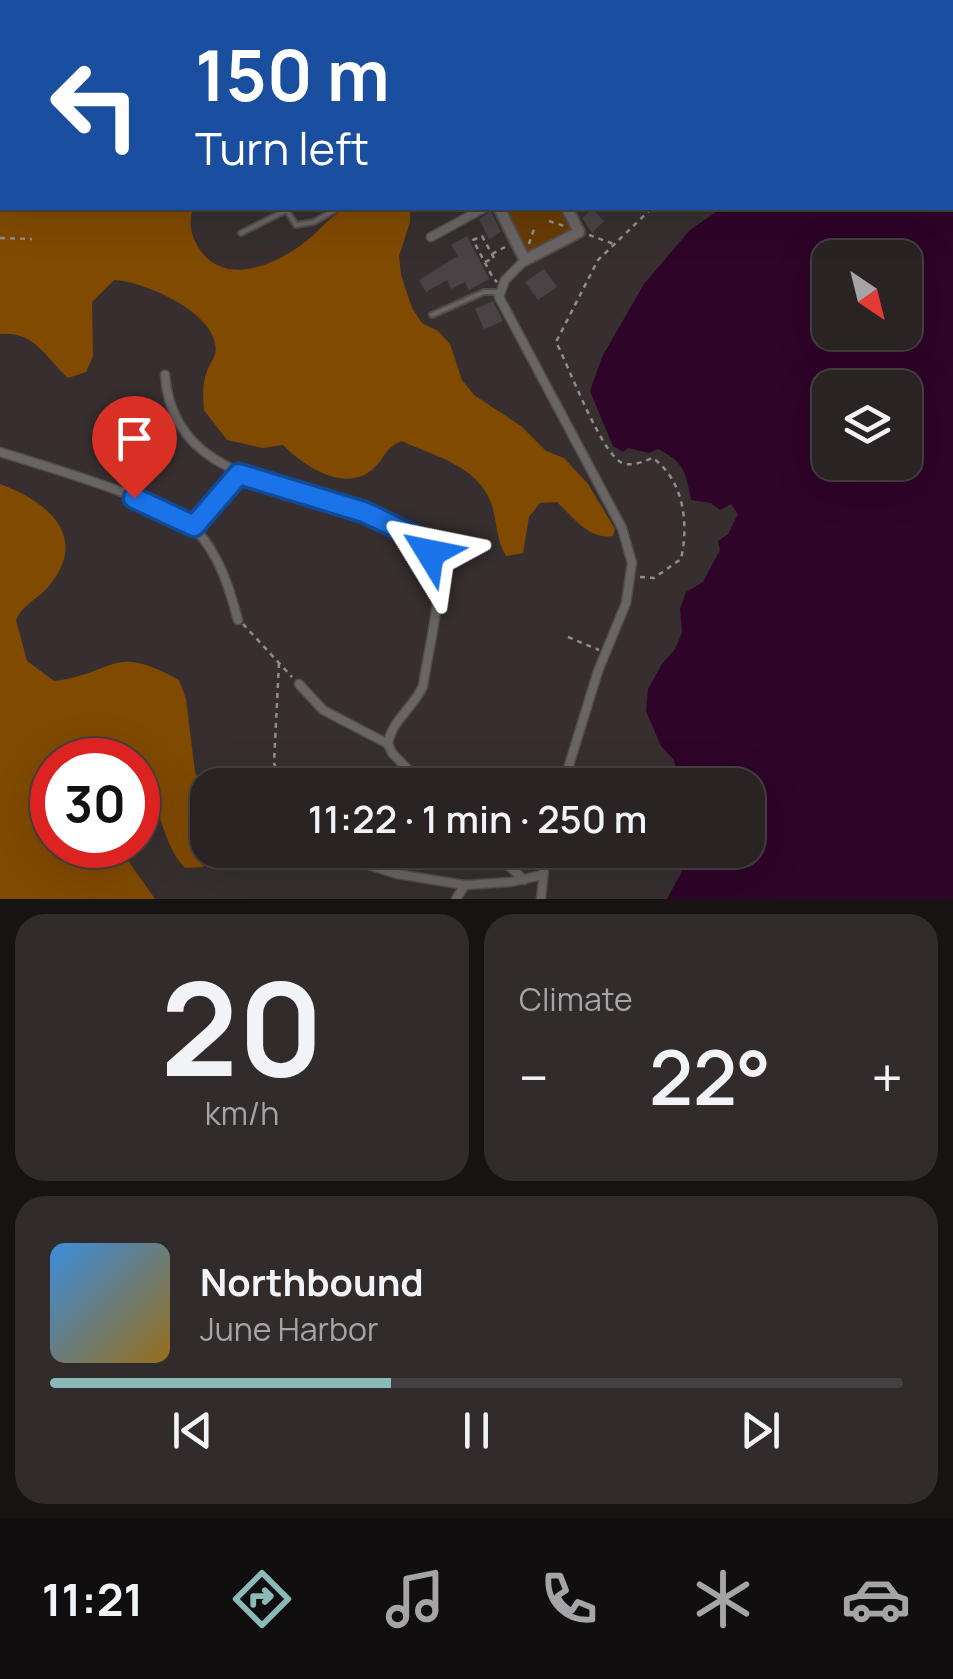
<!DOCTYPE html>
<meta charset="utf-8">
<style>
body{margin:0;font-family:Manrope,sans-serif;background:#312b2b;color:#f1f3f6;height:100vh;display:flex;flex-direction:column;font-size:38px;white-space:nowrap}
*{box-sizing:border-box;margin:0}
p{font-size:32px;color:#a5a4a6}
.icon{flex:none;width:55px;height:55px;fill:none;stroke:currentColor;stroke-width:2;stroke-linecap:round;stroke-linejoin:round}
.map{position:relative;height:899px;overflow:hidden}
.sheet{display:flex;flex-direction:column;gap:15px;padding:15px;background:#171313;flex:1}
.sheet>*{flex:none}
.guide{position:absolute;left:0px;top:0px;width:955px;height:210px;box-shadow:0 10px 40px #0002,0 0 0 2px #454041;background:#1a4fa0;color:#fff;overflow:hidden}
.needle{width:65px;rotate:145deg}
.controls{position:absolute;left:812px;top:240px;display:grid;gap:20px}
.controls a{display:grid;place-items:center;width:110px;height:110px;border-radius:20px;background:#292323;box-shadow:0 10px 40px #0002,0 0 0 2px #454041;font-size:50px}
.speed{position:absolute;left:30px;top:738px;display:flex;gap:20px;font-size:50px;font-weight:700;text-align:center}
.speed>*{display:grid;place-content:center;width:130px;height:130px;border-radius:50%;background:#292323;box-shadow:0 10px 40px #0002,0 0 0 2px #454041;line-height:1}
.speed .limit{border:15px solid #d22;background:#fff;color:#111}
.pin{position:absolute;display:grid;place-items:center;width:85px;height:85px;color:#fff;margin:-102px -42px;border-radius:50% 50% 50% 0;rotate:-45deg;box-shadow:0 0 10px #0007}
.pin .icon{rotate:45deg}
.me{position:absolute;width:110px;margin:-55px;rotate:305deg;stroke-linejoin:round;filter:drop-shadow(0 0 8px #0008)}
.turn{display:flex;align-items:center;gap:35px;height:210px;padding:0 30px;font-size:45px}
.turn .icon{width:130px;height:130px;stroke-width:2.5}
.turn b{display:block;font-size:70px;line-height:85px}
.big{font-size:75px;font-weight:600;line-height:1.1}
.sheet .widget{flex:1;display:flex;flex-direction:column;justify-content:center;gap:15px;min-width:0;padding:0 35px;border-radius:30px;background:#312b2b}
.sheet .dial{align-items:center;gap:0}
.dial b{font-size:130px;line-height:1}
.song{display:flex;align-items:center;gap:30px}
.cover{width:120px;height:120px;border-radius:15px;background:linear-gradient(135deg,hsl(210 70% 55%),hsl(40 70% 35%))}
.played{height:10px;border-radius:5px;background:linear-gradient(90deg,#8bbbb9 40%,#454041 40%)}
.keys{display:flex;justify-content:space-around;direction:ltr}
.heat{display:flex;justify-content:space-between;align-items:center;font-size:55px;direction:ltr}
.sheet .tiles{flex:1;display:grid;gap:15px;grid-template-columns:1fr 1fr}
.widget:last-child{grid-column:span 2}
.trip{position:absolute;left:190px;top:768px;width:575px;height:100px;border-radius:30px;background:#292323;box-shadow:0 10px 40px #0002,0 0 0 2px #454041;font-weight:600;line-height:100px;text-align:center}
.tabs{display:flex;height:160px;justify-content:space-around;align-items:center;background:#100e0e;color:#a5a4a6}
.tabs .icon{width:70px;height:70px}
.tabs .current{color:#8bbbb9}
.tabs b{font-size:45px;color:#f1f3f6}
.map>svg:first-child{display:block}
</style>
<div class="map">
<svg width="953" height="899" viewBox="0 0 953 899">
<rect width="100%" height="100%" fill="#372f2f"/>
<!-- green -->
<path fill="#683b03" d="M 504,208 L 563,208 L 573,228 L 526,253 Z"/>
<!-- forest -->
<g fill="#814a01">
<path d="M 0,0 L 287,0 L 2,2 L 2,208 L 193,208 C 189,219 190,234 197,245 C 221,288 273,267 305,242 C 318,233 332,213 348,208 C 362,203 394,207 410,208 L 410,222 L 399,256 L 401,275 L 412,308 L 422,323 L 438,331 L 450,344 L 462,380 L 474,395 L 521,426 L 546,451 L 564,458 L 588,484 L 615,529 L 613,536 C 589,540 573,517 557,502 L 540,503 L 529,517 L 523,553 L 506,556 C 495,538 498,522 491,503 C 478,466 433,455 401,441 C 383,450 386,457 374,468 C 346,494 305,467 283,445 L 263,448 L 227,440 L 204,410 C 203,398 202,383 207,371 C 211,360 218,356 215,343 C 209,310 143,281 114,280 L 92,302 L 93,356 L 86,372 L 68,378 C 45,357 35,331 0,334 Z"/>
<path d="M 0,484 C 47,501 91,537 48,587 C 37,600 24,603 16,620 L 27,661 L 54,681 C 116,674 110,642 179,680 L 186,699 L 195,772 L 207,806 L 208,850 L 215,850 L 203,867 L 185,868 C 153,834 162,777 123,750 L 102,760 L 52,760 L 52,845 L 117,845 L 155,899 L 0,899 Z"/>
</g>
<!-- water -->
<path fill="#2e0429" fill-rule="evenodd" d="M 953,100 L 953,899 L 667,899 L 688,860 L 689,850 L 748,850 L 748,785 L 679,785 L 674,760 L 661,746 L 646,711 L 648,689 L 662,664 L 675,649 L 682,633 L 680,609 L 686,592 L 703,582 L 720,550 L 718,541 L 728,534 L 738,514 L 731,504 L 720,510 L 711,503 L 691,500 C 686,472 684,462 658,449 L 649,453 L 628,448 L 623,452 L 613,446 L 590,391 L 602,357 L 644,284 L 690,230 L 722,208 L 952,208 ZM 830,258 L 905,258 L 905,332 L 830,332 ZM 830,388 L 905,388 L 905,462 L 830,462 Z"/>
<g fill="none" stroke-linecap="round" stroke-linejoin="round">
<!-- stream -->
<g stroke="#2e0429" stroke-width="2.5">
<path d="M 860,0 L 864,2"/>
<path d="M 116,2 L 120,0"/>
<path d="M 732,2 L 735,0"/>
<path d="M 0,53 L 2,53"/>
</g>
</g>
<!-- building -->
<g fill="#4a4345">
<path d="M 592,209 L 604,221 L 592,233 L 582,218 Z"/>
<path d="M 491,211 L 501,232 L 489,239 L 479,219 Z"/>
<path d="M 467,236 L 489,279 L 469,290 L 465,282 L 451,289 L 447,280 L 426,292 L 419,280 L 458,256 L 451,245 Z"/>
<path d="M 544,269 L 557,287 L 538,300 L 525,282 Z"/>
<path d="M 493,301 L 503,321 L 484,329 L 475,309 Z"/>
</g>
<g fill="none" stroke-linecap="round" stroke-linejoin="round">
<!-- service casing -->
<g stroke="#534c4c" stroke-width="8">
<g id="service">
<path d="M 443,0 L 445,2"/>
<path d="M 482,0 L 484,2"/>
<path d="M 522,0 L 524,2"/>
<path d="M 285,208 L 296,225 L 314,222 L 338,208"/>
<path d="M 241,233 L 285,211"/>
<path d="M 432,315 L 484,292 L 499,292"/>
</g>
</g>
<!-- minor casing -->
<g stroke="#534c4c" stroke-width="11">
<g id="minor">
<path d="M 331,0 L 332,2"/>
<path d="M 431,237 L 484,208"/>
<path d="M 525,260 L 505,280 L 499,297 L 622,528 L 632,563 L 626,603 L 598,671 L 563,785"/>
<path d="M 165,375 C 172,469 262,480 335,501 C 354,507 373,516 391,525 C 409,534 429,544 436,564 C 444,590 427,657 423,686 C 414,707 391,721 388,744 L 392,753 L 423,785"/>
<path d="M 0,452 C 41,465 170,502 195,529 C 219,554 229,587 238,620"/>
<path d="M 193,527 L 239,474"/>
<path d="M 299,684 L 323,710 L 388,744"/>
<path d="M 492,850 L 524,880"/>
<path d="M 307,860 L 350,859 L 397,874 L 465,885 L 511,882 L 542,875"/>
<path d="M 456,899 L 465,885"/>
<path d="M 541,899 L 546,850"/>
</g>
</g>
<!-- tertiary casing -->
<g stroke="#534c4c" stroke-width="14">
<g id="tertiary">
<path d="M 643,2 L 646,0"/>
<path d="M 892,2 L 897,0"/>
<path d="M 499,208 L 525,260 L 579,232 L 567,208"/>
</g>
</g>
<!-- path -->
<g stroke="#938c8c" stroke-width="2.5" stroke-dasharray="5 5" stroke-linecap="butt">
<path d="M 917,2 L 932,0"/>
<path d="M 952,37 L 953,36"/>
<path d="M 515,208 L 525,211"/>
<path d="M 549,221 L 567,227"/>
<path d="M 589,235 L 614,244"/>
<path d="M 0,238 L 32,239"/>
<path d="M 529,244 L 534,229"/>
<path d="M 492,254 L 505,247"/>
<path d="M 485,262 L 494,258 L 482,236 L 473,240 L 493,278 L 497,282"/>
<path d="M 640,577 L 654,578 L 681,559 C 689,523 684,481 653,458 C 644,461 632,467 622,463 C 601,453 569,367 556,342 L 598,260 L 652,208"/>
<path d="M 243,624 L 292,677"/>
<path d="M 568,637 L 599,650"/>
<path d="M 279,663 L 274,763 L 282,785"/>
</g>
<!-- service -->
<use href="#service" stroke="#696564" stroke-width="4"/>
<!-- minor -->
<use href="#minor" stroke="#696564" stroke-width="8"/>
<!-- tertiary -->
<use href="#tertiary" stroke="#696564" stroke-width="10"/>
</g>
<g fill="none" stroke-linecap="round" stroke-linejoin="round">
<!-- route casing -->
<g stroke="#114b97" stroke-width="25">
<path id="route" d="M 134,498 L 194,526 L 239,474 L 364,512 L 412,535 L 430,553"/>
</g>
<!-- route -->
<use href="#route" stroke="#1a73e8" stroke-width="18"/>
</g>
</svg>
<div class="controls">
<a><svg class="needle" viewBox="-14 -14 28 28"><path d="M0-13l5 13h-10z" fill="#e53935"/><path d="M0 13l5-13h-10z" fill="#a5a4a6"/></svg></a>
<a><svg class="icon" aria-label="layers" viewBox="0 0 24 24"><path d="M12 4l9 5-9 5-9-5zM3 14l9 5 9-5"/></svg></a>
</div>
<div class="speed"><div class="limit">30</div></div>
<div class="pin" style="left:134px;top:498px;background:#d93025"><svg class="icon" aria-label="arrive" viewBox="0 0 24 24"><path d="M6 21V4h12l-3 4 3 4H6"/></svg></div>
<svg class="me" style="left:430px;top:553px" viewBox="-20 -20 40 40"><path d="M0-17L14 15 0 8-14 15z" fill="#1a73e8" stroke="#fff" stroke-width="4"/></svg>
<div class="trip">11:22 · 1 min · 250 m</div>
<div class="guide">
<div class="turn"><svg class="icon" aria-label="left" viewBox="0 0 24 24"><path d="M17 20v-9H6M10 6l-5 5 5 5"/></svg><div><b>150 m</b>Turn left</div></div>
</div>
</div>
<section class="sheet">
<div class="tiles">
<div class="widget dial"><b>20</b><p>km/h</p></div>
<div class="widget"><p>Climate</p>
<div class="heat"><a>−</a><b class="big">22°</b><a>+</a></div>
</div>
<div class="widget">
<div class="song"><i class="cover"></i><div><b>Northbound</b><p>June Harbor</p></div></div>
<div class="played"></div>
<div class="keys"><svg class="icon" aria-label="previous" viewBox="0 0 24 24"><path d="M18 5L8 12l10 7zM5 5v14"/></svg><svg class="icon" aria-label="pause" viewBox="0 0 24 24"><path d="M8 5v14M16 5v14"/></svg><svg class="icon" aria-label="next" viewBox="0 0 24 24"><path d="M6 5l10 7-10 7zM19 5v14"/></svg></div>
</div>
</div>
</section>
<nav class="tabs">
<b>11:21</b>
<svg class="icon current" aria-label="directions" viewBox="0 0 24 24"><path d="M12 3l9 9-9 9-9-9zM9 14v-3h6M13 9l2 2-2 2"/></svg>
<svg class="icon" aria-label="music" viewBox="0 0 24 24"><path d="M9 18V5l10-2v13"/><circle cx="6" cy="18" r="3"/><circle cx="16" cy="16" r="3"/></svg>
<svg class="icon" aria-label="phone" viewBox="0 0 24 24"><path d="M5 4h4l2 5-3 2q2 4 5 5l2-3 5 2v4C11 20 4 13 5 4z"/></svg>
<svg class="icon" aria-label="climate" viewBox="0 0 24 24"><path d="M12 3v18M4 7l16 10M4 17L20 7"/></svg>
<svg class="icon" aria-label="car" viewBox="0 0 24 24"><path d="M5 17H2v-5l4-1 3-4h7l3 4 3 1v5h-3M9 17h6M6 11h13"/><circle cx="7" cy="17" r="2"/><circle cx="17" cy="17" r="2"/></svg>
</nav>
